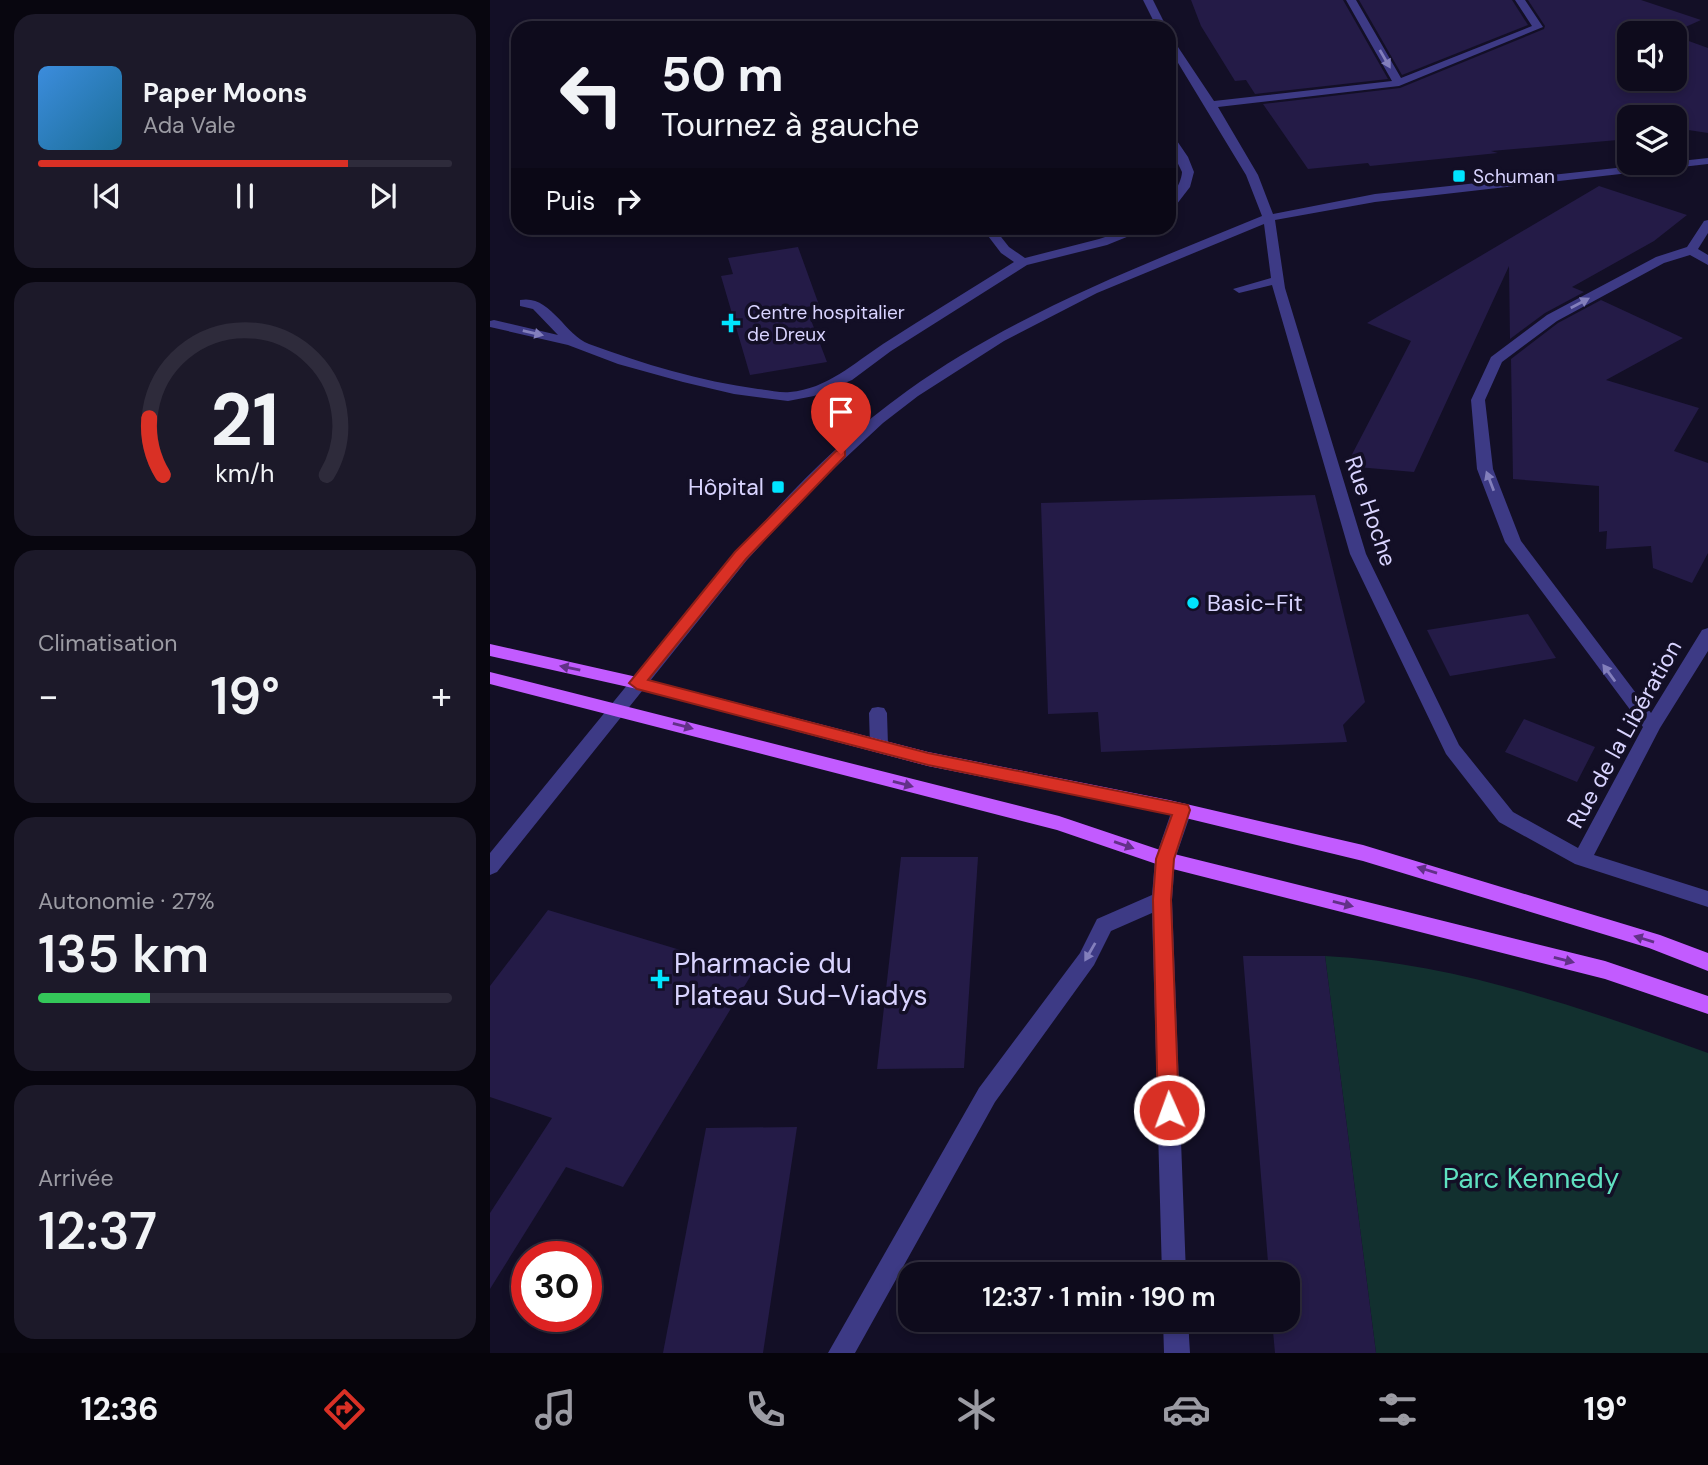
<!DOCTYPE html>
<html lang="fr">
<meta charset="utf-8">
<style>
body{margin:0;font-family:"DM Sans",sans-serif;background:#1c1929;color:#f1f3f6;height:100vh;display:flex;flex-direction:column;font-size:26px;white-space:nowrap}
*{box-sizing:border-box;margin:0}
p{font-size:23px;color:#9b9ba3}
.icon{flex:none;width:38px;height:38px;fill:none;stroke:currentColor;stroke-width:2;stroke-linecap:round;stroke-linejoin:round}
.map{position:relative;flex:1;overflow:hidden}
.details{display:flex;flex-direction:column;gap:14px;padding:14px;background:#08060f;width:490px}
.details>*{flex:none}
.top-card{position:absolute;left:21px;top:21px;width:665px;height:214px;border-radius:21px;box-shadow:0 4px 10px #0003,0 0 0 2px #2e2b3b;background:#0e0b1c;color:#f1f3f6;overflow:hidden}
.controls{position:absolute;left:1127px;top:21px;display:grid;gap:14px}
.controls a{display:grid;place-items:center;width:70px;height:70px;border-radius:14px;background:#0e0b1c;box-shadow:0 4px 10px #0003,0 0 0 2px #2e2b3b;font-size:35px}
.speed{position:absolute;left:21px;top:1241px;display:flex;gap:14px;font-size:35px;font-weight:700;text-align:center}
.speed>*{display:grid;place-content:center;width:91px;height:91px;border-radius:50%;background:#0e0b1c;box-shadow:0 4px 10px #0003,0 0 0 2px #2e2b3b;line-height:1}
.speed .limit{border:10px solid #d22;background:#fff;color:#111}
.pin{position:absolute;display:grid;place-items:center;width:60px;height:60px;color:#fff;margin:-72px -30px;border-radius:50% 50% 50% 0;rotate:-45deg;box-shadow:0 0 7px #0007}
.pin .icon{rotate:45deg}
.me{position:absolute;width:77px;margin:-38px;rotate:358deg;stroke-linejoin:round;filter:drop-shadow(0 0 5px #0008)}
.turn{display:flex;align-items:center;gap:24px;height:147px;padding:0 35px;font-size:32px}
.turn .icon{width:91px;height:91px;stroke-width:2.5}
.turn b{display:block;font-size:49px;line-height:60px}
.then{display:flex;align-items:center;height:66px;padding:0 35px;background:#0003;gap:14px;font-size:26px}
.big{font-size:52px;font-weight:600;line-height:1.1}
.details .card{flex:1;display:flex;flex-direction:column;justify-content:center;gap:10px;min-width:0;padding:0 24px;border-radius:21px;background:#1c1929}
.details .dial{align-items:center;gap:0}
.dial svg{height:182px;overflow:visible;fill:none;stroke:#2e2b3b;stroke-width:7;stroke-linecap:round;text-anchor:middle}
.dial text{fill:#f1f3f6;stroke:none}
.song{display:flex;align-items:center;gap:21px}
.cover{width:84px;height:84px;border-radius:10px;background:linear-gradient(135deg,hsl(210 70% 55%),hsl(200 70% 35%))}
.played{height:7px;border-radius:4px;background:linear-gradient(90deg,#d93025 75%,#2e2b3b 75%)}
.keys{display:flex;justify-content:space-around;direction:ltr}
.heat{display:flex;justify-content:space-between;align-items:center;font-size:38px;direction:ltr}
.charge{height:10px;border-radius:5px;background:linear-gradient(90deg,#34c759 27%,#2e2b3b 0)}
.trip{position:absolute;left:408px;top:1262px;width:402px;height:70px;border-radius:21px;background:#0e0b1c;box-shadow:0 4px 10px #0003,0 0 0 2px #2e2b3b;font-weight:600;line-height:70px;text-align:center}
.dock{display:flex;height:112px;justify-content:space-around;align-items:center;background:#06040b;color:#9b9ba3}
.dock .icon{width:49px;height:49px}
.dock .active{color:#d93025}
.dock b{font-size:32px;color:#f1f3f6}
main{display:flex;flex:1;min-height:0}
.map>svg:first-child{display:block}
</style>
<main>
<section class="details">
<div class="card">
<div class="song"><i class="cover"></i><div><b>Paper Moons</b><p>Ada Vale</p></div></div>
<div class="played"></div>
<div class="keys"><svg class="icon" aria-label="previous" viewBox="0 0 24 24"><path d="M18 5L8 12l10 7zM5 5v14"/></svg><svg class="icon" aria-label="pause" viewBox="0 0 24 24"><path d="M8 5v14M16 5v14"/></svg><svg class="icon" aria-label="next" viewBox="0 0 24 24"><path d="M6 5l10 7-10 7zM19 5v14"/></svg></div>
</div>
<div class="card dial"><svg viewBox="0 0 100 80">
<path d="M14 69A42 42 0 1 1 86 69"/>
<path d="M14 69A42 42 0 0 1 8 44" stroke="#d93025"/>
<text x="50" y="56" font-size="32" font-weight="700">21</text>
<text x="50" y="72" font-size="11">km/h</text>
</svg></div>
<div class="card"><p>Climatisation</p>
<div class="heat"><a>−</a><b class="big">19°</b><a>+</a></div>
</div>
<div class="card"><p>Autonomie · 27%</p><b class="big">135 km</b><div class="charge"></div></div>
<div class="card"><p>Arrivée</p><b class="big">12:37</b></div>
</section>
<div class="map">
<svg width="1218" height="1353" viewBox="0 0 1218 1353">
<rect width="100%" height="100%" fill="#130f26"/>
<!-- green -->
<path fill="#12302f" d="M 835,956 C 967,963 1094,1009 1218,1053 L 1218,1353 L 886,1353 Z"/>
<!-- building -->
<g fill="#241b47">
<path d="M 701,0 L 853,0 L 898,79 L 765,94 L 756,80 L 745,81 L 711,26 Z"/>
<path d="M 869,0 L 1022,0 L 1038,25 L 912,75 Z"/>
<path d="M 1038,0 L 1151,0 L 1211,20 L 1182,33 L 1139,33 L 1139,79 L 1185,79 L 1185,36 L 1218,48 L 1218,133 L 1185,128 L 1185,117 L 1139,117 L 1139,139 L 1001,151 L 1008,153 L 880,166 L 878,163 L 818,169 L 773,104 L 910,88 L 1054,29 L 1055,26 Z"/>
<path d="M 1109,186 L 1197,215 L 1164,241 L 1082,287 L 1094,292 L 1055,313 L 1020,339 L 1019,266 L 924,472 L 856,466 L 921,341 L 877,323 Z"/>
<path d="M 308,247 L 329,305 L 316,307 L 337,362 L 260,375 L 231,276 L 243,274 L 238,258 Z"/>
<path d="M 1111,300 L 1193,338 L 1116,380 L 1209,408 L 1184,451 L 1218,463 L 1218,553 L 1202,583 L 1163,568 L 1161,546 L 1116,549 L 1117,531 L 1109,532 L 1109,486 L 1023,479 L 1021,359 L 1068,323 Z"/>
<path d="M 825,495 L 875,702 L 853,725 L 857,742 L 611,752 L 608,712 L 558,714 L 551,503 Z"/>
<path d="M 1038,614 L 1066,658 L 960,676 L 937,630 Z"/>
<path d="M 1034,719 L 1105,747 L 1087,782 L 1015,752 Z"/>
<path d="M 411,857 L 488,857 L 474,1068 L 387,1069 Z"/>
<path d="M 58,910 L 263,972 L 133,1187 L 76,1167 L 0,1289 L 0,1213 L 62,1118 L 0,1097 L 0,986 Z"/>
<path d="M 753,956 L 835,956 L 886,1353 L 785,1353 L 782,1320 L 798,1320 L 798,1274 L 779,1274 Z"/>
<path d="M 307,1127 L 273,1353 L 173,1353 L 216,1128 Z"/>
</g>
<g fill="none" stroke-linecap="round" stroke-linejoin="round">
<!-- minor -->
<g fill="#3d3a85" fill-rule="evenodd">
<path d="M 653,0 L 663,0 L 677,28 L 667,28 Z"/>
<path d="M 856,0 L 866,0 L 911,78 L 1042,26 L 1025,0 L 1035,0 L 1053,27 L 909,86 L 728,107 L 768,175 L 783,214 L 885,194 L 1218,158 L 1218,164 L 885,202 L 785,220 L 795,288 L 876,554 L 969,745 L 1023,812 L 1088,848 L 1153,727 L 1015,542 L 987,469 L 981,400 L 1001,357 L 1057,315 L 1166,257 L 1197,247 L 1214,221 L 1218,220 L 1218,233 L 1208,249 L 1218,255 L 1218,265 L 1200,255 L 1174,263 L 1067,321 L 1012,362 L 995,400 L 1003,469 L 1031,541 L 1161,713 L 1212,630 L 1218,628 L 1218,651 L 1170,728 L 1104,855 L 1218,891 L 1218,907 L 1085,864 L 1009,822 L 956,754 L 860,554 L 782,285 L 749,293 L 743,289 L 781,278 L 774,224 L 607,293 L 514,341 L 428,396 L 393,423 L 322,489 L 257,560 L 7,872 L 0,875 L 0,853 C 58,782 116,711 174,640 C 247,551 323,458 417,391 C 526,313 650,266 772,216 L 756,175 L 679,48 L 679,37 L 682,38 L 724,101 L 902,81 Z"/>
<path d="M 679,134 L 683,135 L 698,157 L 704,172 L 700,187 L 683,209 L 679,210 C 679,195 691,187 692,172 L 679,145 Z"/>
<path d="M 492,228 L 504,228 L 519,247 L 535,258 L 609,239 L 643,228 L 659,228 L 617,245 L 537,265 L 401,351 L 362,380 L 324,396 L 298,401 L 244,394 L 193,382 L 128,364 L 78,345 L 0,327 L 0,321 L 4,320 L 68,335 L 43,309 L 30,306 L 30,300 C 60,294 74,334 99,344 C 153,364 210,381 268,389 C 278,390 290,393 300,392 C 337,389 364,363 393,344 C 436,316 481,289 524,262 L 511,253 Z"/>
<path d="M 388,707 L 394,708 L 397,713 L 398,746 L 395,751 L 383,751 L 380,746 L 379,713 L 382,708 Z"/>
<path d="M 692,803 L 699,805 L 702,810 L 685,859 L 682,900 L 696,1274 L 672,1274 L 662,913 L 621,931 L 604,965 L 505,1102 L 365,1353 L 338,1353 L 489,1088 L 590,953 L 607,919 L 662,895 L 665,859 L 682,810 L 685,805 Z"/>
<path d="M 673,1320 L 698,1320 L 700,1353 L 674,1353 Z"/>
</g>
<!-- major -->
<g fill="#c25bff" fill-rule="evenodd">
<path d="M 0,644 L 147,677 L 438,752 L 679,800 L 873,845 L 1170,935 L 1218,953 L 1218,971 L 1159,948 L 873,861 L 679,814 L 438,766 L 147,689 L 0,656 Z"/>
<path d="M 0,672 L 569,816 L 676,852 L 1115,961 L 1218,996 L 1218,1014 L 1115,979 L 675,867 L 567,830 L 0,684 Z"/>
</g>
</g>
<!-- one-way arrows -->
<defs><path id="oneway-solid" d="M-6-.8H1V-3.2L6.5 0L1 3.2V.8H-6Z" transform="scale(1.75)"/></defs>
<g fill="#837fbc">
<use href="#oneway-solid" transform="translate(895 59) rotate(60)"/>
<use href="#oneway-solid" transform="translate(1090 303) rotate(-28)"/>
<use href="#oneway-solid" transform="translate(43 333) rotate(13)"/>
<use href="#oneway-solid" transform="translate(1000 481) rotate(-111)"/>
<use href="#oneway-solid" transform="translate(1119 673) rotate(-126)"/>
<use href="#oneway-solid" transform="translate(600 952) rotate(120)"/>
</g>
<g fill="#623188">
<use href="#oneway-solid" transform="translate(80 668) rotate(-168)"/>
<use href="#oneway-solid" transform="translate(193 726) rotate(15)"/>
<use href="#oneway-solid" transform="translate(413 784) rotate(15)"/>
<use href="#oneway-solid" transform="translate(634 845) rotate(19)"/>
<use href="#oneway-solid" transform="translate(937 870) rotate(-163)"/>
<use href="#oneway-solid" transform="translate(853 904) rotate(14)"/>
<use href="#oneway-solid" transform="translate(1154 939) rotate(-163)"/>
<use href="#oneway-solid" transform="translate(1074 960) rotate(14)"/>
</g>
<!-- route -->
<path fill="#d93025" stroke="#8d1f18" stroke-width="2" d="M 351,450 L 355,451 L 355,456 L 256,559 L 158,680 L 438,753 L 698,805 L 700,810 L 684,859 L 681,900 L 689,1110 L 686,1117 L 679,1119 L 671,1117 L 668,1110 L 663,900 L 666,859 L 682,815 L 438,765 L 147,689 L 139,683 L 245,552 L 346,451 Z"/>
<!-- markers -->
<g fill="#00e5ff" stroke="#130f26" stroke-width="2.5">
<rect x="962" y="169" width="14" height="14" rx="3.5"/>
<path d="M237.5 312.5h7v7h7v7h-7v7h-7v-7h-7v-7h7z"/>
<rect x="281" y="480" width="14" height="14" rx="3.5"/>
<circle cx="703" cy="603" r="7"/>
<path d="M166.5 968.5h7v7h7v7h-7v7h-7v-7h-7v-7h7z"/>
</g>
<g text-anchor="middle" stroke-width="7" stroke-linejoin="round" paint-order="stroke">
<!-- far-poi labels -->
<g font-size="19" fill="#d9d4ff" stroke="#130f26" text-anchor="start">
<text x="983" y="183">Schuman</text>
<text x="257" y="319">Centre hospitalier<tspan x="257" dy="22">de Dreux</tspan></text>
</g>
<!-- poi labels -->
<g font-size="23" fill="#d9d4ff" stroke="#130f26" text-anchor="end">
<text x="274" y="495">Hôpital</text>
<text x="717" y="611" text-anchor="start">Basic-Fit</text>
</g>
<!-- street labels -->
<g font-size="23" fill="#d9d4ff" stroke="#130f26">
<text transform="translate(881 511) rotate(71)" y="8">Rue Hoche</text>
<text transform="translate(1134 734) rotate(-61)" y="8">Rue de la Libération</text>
</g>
<!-- near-poi labels -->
<g font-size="28" fill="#d9d4ff" stroke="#130f26" text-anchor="start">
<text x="184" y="973">Pharmacie du<tspan x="184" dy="32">Plateau Sud-Viadys</tspan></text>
</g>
<!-- near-park labels -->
<g font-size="28" fill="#5fe0c0" stroke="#130f26">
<text x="1041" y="1188">Parc Kennedy</text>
</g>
</g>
</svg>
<div class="controls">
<a><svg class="icon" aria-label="sound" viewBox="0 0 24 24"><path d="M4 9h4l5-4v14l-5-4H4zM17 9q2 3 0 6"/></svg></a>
<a><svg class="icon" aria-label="layers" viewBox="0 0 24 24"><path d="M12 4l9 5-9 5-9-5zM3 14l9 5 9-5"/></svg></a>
</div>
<div class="speed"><div class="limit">30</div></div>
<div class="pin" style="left:351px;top:454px;background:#d93025"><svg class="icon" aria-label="arrive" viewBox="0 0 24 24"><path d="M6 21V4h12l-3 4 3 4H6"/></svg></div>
<svg class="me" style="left:679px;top:1110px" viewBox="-20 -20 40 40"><circle r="17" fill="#d93025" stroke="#fff" stroke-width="3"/><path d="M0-11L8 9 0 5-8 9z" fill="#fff"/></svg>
<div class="trip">12:37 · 1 min · 190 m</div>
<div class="top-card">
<div class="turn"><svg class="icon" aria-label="left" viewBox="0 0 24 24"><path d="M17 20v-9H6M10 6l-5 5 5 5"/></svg><div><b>50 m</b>Tournez à gauche</div></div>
<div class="then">Puis<svg class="icon" aria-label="right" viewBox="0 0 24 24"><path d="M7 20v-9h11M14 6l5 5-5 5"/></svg></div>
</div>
</div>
</main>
<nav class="dock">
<b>12:36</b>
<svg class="icon active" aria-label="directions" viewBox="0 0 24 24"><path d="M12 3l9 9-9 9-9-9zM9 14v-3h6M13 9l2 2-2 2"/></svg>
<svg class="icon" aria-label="music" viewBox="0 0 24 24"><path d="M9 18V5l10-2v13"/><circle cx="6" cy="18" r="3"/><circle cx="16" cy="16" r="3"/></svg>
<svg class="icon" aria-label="phone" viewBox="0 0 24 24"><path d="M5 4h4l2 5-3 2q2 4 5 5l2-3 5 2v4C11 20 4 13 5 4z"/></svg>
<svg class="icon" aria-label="climate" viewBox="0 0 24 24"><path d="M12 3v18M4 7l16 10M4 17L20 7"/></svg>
<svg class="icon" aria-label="car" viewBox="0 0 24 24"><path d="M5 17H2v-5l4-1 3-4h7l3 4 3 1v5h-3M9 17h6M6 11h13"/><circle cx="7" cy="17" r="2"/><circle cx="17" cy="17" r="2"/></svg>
<svg class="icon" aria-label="filters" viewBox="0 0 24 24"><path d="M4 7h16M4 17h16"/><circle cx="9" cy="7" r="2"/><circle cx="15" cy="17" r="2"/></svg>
<b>19°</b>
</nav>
